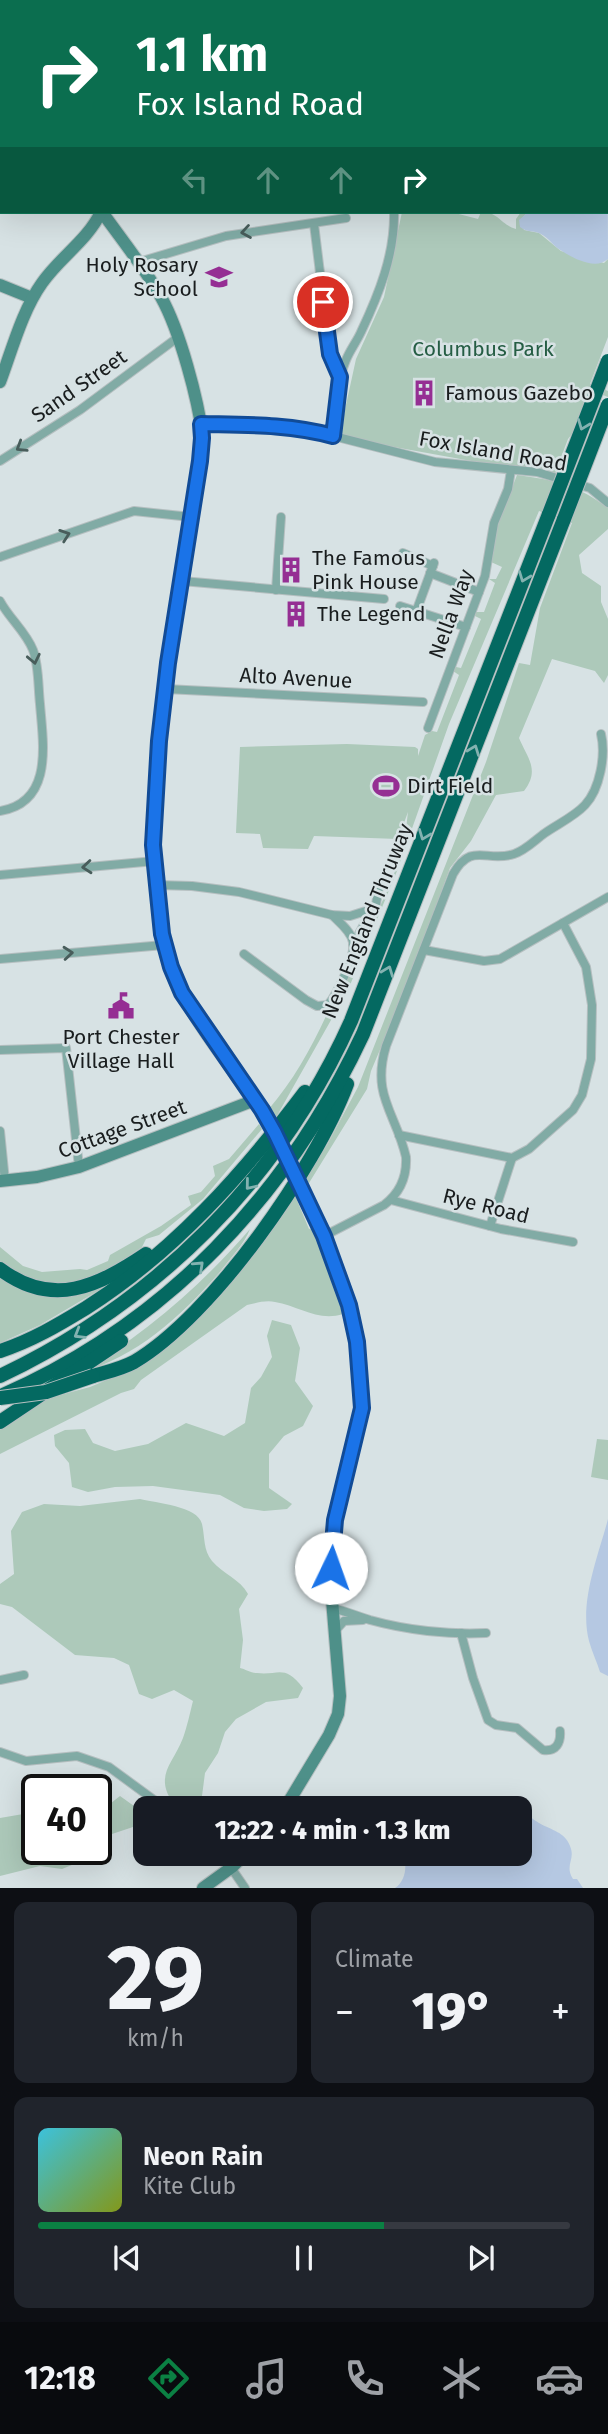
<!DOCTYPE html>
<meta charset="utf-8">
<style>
body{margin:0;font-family:"Fira Sans",sans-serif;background:#20242c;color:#f1f3f6;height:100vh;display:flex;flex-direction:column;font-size:26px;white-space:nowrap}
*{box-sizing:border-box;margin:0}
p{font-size:23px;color:#9ea1a6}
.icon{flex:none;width:38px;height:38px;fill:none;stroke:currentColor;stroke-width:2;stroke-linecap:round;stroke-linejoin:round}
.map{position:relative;height:1888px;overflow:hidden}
.details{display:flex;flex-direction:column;gap:14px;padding:14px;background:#0d0f14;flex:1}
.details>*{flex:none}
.banner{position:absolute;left:0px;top:0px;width:609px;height:214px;box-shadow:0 7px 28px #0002;background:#0b6e4f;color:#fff;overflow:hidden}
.speed{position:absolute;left:21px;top:1774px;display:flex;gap:14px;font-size:35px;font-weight:700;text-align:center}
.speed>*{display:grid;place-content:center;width:91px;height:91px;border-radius:50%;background:#171b24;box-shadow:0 7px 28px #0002;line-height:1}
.speed .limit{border:4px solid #111;border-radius:10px;background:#fff;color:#111}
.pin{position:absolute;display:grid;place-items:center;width:60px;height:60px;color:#fff;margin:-30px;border:4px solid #fff;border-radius:50%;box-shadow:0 2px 7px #0007}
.me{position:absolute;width:77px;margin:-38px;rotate:3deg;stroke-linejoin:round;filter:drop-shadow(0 0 5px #0008)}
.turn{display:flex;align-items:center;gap:24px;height:147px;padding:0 21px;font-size:32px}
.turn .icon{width:91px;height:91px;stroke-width:2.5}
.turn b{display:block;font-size:49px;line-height:60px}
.lanes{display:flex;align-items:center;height:66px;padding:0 21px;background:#0003;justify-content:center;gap:35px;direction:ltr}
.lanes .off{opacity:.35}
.big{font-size:52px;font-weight:800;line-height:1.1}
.details .widget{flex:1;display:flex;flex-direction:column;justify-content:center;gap:10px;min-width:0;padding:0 24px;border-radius:14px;background:#20242c}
.details .dial{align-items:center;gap:0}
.dial b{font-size:91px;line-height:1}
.song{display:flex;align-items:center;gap:21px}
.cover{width:84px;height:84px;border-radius:10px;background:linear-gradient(135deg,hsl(190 70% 55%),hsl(70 70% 35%))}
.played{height:7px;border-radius:4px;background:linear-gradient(90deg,#0b8043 65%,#363941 65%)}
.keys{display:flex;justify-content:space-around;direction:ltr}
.heat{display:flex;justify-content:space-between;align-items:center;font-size:38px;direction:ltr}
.details .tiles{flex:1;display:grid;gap:14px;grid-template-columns:1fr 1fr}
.widget:last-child{grid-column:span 2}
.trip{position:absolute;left:133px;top:1796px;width:399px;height:70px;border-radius:14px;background:#171b24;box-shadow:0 7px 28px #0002;font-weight:800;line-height:70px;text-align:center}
.tabs{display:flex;height:112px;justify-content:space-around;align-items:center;background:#090b0e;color:#9ea1a6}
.tabs .icon{width:49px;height:49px}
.tabs .current{color:#0b8043}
.tabs b{font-size:32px;color:#f1f3f6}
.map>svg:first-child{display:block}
</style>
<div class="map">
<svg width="608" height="1888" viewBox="0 0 608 1888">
<rect width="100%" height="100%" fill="#d7e2e4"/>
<!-- green -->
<g fill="#adc9ba">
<path d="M 402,212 L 451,212 L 478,219 L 481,212 C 499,212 501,225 516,229 L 516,219 L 521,212 L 528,212 L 520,220 L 524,230 L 539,233 L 561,251 L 604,263 L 608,259 L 608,337 L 590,384 L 608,391 L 608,397 L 603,395 L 568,439 L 554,476 L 339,437 L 356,359 L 384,297 Z"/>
<path d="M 517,475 C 555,480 577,485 608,508 L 608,529 L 579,555 L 582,573 L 601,586 L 601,602 L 608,619 L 608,675 L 604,683 L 595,671 L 552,659 L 519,738 C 528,759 540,770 524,791 L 496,795 L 471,841 L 450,868 L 404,993 L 371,1071 L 367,1089 L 309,1183 L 303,1179 L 327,1145 L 358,1087 L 486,762 L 519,663 L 530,665 L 540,608 L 572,523 L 539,511 L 449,724 L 397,871 L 348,990 L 274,1121 L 268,1110 C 314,1057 335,993 364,930 C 368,920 376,913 381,904 C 396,875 405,843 408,812 L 398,839 L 314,836 L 308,849 L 263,848 L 260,834 L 236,833 L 240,747 L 347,744 L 415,747 L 418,749 L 418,756 L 425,735 L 432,731 L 437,732 L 459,675 L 453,671 L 456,667 L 461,668 L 481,619 L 475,616 L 476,612 L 484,612 L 495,583 L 489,579 L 496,579 L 502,567 L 491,562 L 497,527 Z"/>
<path d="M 259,1124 L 262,1129 L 203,1199 L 159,1235 L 146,1239 L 142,1247 L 101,1275 L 83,1281 L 58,1283 L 35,1281 L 0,1264 L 0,1247 L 23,1266 L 42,1272 L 80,1269 L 87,1270 L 108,1261 L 110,1255 L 161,1226 L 191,1205 L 188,1196 L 201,1192 L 215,1176 L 213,1166 L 229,1159 Z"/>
<path d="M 294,1193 L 309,1229 L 313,1228 L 343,1304 L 343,1314 C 318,1322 299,1306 275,1302 C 266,1300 256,1303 247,1305 L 141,1380 L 134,1389 L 121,1393 L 0,1454 L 0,1429 L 45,1399 L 90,1387 L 128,1371 L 175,1338 L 212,1303 Z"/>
<path d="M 250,1229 C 245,1243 229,1260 219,1273 C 180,1317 137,1357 79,1373 C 143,1336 202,1285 250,1229 Z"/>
<path d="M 0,1275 L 21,1287 L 100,1286 L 101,1289 L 40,1325 L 0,1343 Z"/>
<path d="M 272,1320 L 291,1325 L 300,1348 L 295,1381 L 313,1406 L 303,1426 L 284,1436 L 269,1454 L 269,1488 L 292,1504 L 287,1509 L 264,1511 L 244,1508 L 220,1495 L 153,1486 L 115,1487 L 88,1492 L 72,1487 L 69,1463 L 55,1446 L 54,1435 L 65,1430 L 85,1429 L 93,1443 L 115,1451 L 148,1444 L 186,1423 L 224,1436 L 245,1423 L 251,1388 L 261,1377 L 272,1357 L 267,1336 Z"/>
<path d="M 597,1439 L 608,1440 L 608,1480 L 591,1477 Z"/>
<path d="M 140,1499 C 156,1503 198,1506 202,1524 C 205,1537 203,1550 212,1561 C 223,1574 240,1579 248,1594 L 239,1609 L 243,1640 L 240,1668 C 245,1669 251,1673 257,1673 C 278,1676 284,1663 303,1688 L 298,1698 L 266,1702 L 236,1719 L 225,1732 L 218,1753 L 205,1773 L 202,1796 L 192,1808 L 173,1803 C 154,1775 173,1764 183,1738 C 187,1727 190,1713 193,1701 L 174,1690 L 152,1699 L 139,1694 L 129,1665 L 114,1658 L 75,1655 L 12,1607 L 0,1604 L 0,1584 L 14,1574 L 11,1531 L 22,1512 L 44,1504 L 80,1506 Z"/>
<path d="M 120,1796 L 134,1806 L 133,1827 L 112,1834 L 96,1848 L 96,1815 Z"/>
<path d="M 35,1812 L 37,1813 L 37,1850 L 95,1850 L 84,1860 L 62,1869 L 40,1866 L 0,1876 L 0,1818 Z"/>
</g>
<!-- water -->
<g fill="#b5c8e2">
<path d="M 607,41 L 608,259 C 596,270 574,259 562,251 C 554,247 549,238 541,234 C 534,230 527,233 520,227 L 519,220 L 528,212 L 607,212 Z"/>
<path d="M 608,1519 L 608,1676 L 600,1672 C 597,1662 592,1652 589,1641 C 579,1602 598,1557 608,1519 Z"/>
<path d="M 520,1809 C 526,1813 532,1819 539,1823 C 551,1830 565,1832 570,1846 C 576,1860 564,1865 573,1879 L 577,1879 L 583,1888 L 395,1888 C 406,1881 408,1864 402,1853 L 520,1853 Z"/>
</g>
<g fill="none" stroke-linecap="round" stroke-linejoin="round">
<!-- street casing -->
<g stroke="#b5bfc0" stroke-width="10">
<g id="street">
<path d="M 223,0 L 223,2"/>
<path d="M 322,0 L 322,2"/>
<path d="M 416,0 L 417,2"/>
<path d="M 368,2 L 369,0"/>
<path d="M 314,224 L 330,354 L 340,377"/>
<path d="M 139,262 L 226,236 L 346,218"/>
<path d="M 201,424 L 280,425 L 306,429 L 435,462 L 537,472 L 590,488 L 608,503"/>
<path d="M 333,436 C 336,411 336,384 346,360 C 350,350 357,341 361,332 C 379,294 395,254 394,212"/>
<path d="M 0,461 L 80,410 L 177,338"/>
<path d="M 403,553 L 433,566"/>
<path d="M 0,557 L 134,511 L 191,517"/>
<path d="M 430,573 L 479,592"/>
<path d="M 182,581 L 384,599"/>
<path d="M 276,590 L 281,517"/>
<path d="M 0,601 C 9,618 26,632 33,650 C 39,666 38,686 40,704 C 43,743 54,802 0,811"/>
<path d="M 400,606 L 466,627"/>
<path d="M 416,612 L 434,563"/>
<path d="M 166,689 L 423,702"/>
<path d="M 428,728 L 485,576 L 494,523 L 508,489 L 511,470"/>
<path d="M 0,875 L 155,861"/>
<path d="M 157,885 L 192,886 L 239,892 L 332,915 L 350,916 L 372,909 L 376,904 L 379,887"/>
<path d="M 353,945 L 372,910"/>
<path d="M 424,950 L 484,961 L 500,959 L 608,897"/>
<path d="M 244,954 L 306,1000 L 317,1006 L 328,1005 C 337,994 356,956 353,942 C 351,931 339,922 332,915"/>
<path d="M 0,959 L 164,945"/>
<path d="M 0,1050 L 66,1048 L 79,1167"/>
<path d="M 0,1131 L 5,1181"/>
<path d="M 399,1135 L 512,1158 L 529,1149 L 573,1110 L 582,1095 L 591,1059 L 592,1005 L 586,967 L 563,923"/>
<path d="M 391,1200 L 501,1229 L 573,1242"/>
<path d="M 490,1226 L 512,1158"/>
<path d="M 324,1236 L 384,1205 C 400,1193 407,1177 406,1157 C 396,1113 371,1096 386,1046 L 453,874 C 472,841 486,863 514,854 C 526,850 535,840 545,833 C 558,824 575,816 585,805 C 600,789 606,755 601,734"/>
<path d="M 332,1608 C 345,1611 357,1616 370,1620 C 406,1630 449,1635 486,1633"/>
<path d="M 335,1631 L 344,1621 L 363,1620"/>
<path d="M 461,1633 L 473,1678 L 488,1720 L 496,1725 L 517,1728 L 543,1750 C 556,1752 561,1743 560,1731"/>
<path d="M 0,1680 L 24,1675"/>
<path d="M 0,1752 L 26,1761 L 77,1756 L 109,1767 L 165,1808"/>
<path d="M 221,1853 L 245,1888"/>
</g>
</g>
<!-- secondary casing -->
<g stroke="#b5bfc0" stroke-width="14">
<g id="secondary">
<path d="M 147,2 L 147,0"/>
<path d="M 102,212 C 122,240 144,267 161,297 C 180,331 198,399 203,438 C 187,585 145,731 156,879 C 158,909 160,940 171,968 C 191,1020 230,1065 262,1110"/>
<path d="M 0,285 L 32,298"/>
<path d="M 0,382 C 12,350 22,311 42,283 C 60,257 87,241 101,212"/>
<path d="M 0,1181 L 37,1177 L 79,1167 L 255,1100"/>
<path d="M 285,1808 L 329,1735 L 338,1714 L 340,1696 L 332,1600 L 332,1547 L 338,1504 L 362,1408 L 353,1318 L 330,1252 L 307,1199"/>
<path d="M 203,1888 L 232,1867 L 246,1853"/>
</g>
</g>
<!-- primary casing -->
<g stroke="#b5bfc0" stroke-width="14">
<g id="primary">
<path d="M 5,2 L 5,0"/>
<path d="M 0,28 L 2,24"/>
</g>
</g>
<!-- highway casing -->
<g stroke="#b5bfc0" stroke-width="16">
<g id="highway">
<path d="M 0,1269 C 53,1309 98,1286 146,1254"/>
<path d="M 0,1351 C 31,1341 58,1325 86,1308 C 174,1252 243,1174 305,1092"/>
<path d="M 0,1376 C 156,1302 280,1179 351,1021 L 549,514"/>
<path d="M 93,1376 C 107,1372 121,1369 134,1362 C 212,1316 315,1169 347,1084"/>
<path d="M 1,1396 C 166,1324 287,1196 363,1034 L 564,519"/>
<path d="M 0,1422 L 121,1341"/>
</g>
</g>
<!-- street -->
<use href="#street" stroke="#81aba5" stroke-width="8"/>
<!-- secondary -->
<use href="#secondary" stroke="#4e9089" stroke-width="12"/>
<!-- primary -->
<use href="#primary" stroke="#1b7d74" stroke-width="12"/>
<!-- highway -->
<use href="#highway" stroke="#046961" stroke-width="14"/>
<!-- secondary-bridge casing -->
<g stroke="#b5bfc0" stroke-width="14" stroke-linecap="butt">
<path id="secondary-bridge" d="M 262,1110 L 307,1199"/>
</g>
<!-- highway-bridge casing -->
<g stroke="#b5bfc0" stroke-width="16" stroke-linecap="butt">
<g id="highway-bridge">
<path d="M 549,514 L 608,361"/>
<path d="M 564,519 L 608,405"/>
<path d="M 0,1398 L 46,1392 L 93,1376"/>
</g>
</g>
<!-- secondary-bridge -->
<use href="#secondary-bridge" stroke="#4e9089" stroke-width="12"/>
<!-- highway-bridge -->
<use href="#highway-bridge" stroke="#046961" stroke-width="14"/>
</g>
<!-- one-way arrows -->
<defs><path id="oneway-chevron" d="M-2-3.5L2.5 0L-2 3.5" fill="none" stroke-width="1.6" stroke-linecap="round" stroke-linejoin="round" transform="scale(1.75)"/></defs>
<g stroke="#485d5b">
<use href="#oneway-chevron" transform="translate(246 232) rotate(171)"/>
<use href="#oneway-chevron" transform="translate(21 447) rotate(148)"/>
<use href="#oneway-chevron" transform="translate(65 535) rotate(-19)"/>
<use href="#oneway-chevron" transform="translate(34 659) rotate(78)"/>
<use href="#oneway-chevron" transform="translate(87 867) rotate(175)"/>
<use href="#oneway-chevron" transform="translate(68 953) rotate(-5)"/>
</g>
<g stroke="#83b2b0">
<use href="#oneway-chevron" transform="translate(583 425) rotate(111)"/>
<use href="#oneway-chevron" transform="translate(524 577) rotate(111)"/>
<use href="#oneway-chevron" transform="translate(474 750) rotate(-69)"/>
<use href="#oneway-chevron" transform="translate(424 835) rotate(111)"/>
<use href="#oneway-chevron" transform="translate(388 971) rotate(-69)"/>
<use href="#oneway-chevron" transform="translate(250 1185) rotate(129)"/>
<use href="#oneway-chevron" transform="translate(199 1266) rotate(-43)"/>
<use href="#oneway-chevron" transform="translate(79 1334) rotate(149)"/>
</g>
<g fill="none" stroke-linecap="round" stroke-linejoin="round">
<!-- route casing -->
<g stroke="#114b97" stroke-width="18">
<path id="route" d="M 323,302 L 330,354 L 340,377 L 333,436 C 289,424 246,425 201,424 L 202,438 L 200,461 L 168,663 L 159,741 L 153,845 L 162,934 L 171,967 L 182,993 L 262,1110 L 275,1133 L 324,1236 L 349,1305 L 357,1342 L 362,1408 L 335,1520 L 331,1568"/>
</g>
<!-- route -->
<use href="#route" stroke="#1a73e8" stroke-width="12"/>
</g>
<!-- icons -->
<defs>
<g id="school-bare" transform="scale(2.1)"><path d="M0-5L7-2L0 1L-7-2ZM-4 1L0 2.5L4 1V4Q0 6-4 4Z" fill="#952e93" stroke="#d7e2e4" stroke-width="2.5" paint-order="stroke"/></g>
<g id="building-bare" transform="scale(2.1)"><path d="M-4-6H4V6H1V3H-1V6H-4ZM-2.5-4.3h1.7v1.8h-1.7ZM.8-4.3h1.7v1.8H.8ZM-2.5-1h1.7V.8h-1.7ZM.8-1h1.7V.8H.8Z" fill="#952e93" stroke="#d7e2e4" stroke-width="2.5" paint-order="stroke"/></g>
<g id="stadium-bare" transform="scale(2.1)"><path d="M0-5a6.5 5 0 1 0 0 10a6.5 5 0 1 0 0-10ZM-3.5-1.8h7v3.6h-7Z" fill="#952e93" stroke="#d7e2e4" stroke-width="2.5" paint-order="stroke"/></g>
<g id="civic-bare" transform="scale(2.1)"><path d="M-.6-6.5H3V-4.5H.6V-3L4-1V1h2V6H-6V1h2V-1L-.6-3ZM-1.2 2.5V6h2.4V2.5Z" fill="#952e93" stroke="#d7e2e4" stroke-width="2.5" paint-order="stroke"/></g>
</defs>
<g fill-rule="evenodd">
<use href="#school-bare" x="219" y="277"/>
<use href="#building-bare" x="424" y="393"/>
<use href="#building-bare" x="291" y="570"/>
<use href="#building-bare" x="296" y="614"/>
<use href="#stadium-bare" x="386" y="786"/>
<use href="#civic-bare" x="121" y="1006"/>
</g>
<g text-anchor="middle" stroke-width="5" stroke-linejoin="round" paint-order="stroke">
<!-- poi labels -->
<g font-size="21" fill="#191d1e" stroke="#d7e2e4" text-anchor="start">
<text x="198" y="272" text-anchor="end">Holy Rosary<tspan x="198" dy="24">School</tspan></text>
<text x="445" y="400">Famous Gazebo</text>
<text x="312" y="565">The Famous<tspan x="312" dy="24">Pink House</tspan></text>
<text x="317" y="621">The Legend</text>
<text x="407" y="793">Dirt Field</text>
<text x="121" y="1044" text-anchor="middle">Port Chester<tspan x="121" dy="24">Village Hall</tspan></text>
</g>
<!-- park labels -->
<g font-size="21" fill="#255d44" stroke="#d7e2e4">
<text x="483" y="356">Columbus Park</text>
</g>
<!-- street labels -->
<g font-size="21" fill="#191d1e" stroke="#d7e2e4">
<text transform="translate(79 386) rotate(-35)" y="7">Sand Street</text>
<text transform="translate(493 451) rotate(10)" y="7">Fox Island Road</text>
<text transform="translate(451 614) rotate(-70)" y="7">Nella Way</text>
<text transform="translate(296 678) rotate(3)" y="7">Alto Avenue</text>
<text transform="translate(367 921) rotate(-68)" y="7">New England Thruway</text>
<text transform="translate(122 1129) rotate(-20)" y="7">Cottage Street</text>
<text transform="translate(486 1206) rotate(14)" y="7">Rye Road</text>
</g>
</g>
</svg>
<div class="speed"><div class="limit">40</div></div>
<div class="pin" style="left:323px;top:302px;background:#d93025"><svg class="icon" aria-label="arrive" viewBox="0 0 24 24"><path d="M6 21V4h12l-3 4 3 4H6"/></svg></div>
<svg class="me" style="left:331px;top:1568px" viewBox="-20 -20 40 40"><circle r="19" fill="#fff"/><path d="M0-13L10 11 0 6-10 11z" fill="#1a73e8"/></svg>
<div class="trip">12:22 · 4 min · 1.3 km</div>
<div class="banner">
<div class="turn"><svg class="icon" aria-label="right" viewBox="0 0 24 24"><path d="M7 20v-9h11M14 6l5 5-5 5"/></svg><div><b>1.1 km</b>Fox Island Road</div></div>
<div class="lanes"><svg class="icon off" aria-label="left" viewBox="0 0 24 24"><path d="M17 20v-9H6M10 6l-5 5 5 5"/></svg><svg class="icon off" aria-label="ahead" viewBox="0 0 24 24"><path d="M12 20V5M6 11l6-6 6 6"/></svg><svg class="icon off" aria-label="ahead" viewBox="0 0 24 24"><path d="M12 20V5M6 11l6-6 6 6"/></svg><svg class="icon" aria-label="right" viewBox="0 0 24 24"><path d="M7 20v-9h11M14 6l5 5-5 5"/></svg></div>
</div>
</div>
<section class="details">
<div class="tiles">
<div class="widget dial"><b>29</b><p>km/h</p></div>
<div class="widget"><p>Climate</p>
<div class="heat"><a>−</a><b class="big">19°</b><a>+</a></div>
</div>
<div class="widget">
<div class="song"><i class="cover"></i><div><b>Neon Rain</b><p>Kite Club</p></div></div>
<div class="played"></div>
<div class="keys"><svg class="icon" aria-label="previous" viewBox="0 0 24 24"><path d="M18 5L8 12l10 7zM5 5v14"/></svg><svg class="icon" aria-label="pause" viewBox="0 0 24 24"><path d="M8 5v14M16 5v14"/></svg><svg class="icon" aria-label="next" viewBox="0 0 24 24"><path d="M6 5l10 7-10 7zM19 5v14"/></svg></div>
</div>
</div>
</section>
<nav class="tabs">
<b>12:18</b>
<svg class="icon current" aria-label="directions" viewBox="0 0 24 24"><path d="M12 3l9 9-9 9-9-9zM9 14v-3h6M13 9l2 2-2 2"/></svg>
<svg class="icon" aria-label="music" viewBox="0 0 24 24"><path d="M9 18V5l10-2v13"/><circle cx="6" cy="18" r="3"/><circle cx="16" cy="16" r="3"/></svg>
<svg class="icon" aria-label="phone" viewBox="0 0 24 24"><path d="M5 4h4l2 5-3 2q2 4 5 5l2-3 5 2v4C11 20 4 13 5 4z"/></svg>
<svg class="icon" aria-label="climate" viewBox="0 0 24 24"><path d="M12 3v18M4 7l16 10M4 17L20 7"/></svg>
<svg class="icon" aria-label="car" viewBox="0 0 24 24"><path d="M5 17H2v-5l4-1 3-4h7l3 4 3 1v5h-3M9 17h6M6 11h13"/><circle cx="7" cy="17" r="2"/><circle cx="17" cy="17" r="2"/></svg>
</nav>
